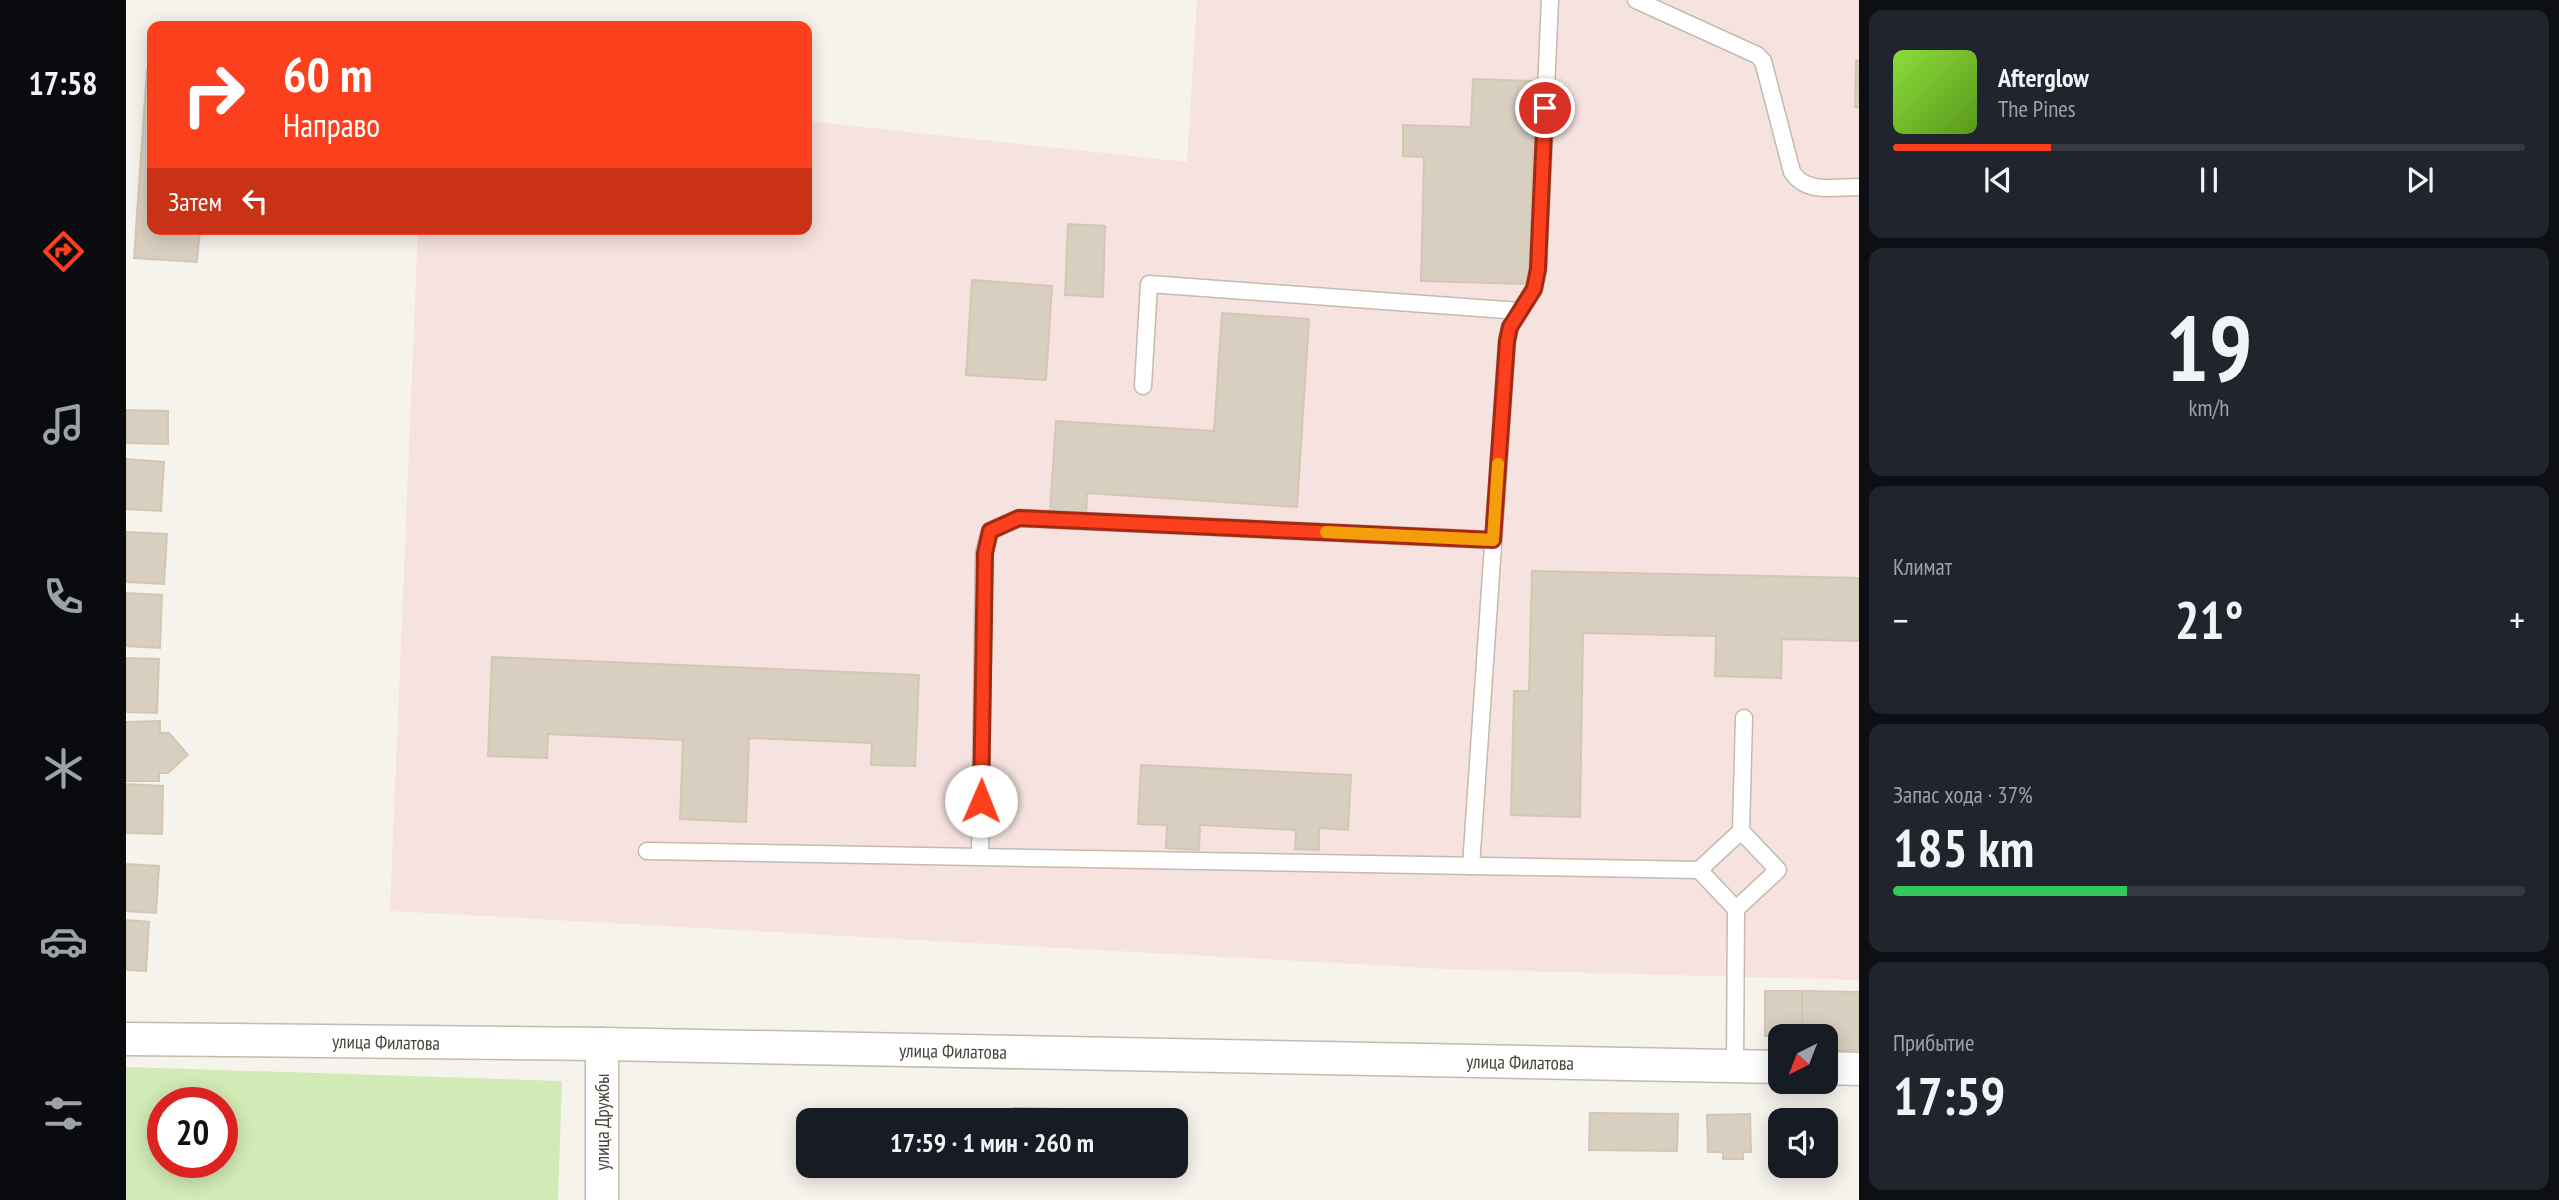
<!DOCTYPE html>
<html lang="ru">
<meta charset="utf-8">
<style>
body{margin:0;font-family:"PT Sans Narrow",sans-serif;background:#20242c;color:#f1f3f6;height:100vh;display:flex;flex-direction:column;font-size:26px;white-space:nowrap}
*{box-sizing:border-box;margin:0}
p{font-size:23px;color:#9ea1a6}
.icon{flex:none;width:38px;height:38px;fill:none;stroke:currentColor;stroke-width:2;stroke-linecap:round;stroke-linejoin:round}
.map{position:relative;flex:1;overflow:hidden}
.details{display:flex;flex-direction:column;gap:10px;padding:10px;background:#0d0f14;width:700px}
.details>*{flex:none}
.top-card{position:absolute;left:21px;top:21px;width:665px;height:214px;border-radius:14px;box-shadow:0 4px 18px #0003;background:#fc3f1d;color:#fff;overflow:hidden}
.needle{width:46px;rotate:222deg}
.tools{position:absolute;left:1642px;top:1024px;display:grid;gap:14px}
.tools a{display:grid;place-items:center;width:70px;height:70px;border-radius:14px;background:#171b24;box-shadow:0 4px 18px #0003;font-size:35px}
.speed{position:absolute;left:21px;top:1087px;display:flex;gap:14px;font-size:35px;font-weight:700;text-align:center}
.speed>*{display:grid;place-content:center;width:91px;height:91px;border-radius:50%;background:#171b24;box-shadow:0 4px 18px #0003;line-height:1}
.speed .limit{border:10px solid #d22;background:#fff;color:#111}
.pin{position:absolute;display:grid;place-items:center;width:60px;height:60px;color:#fff;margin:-30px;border:4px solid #fff;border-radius:50%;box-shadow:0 2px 7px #0007}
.me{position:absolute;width:77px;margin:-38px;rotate:1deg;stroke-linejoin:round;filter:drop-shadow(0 0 5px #0008)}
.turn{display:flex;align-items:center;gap:24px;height:147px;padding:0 21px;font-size:32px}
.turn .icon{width:91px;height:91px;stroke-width:2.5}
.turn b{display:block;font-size:49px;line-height:60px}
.then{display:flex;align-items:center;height:66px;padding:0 21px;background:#0003;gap:14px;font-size:26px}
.big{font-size:52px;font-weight:700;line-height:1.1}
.details .tile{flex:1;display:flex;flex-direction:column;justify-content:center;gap:10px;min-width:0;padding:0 24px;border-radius:14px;background:#20242c}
.details .dial{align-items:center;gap:0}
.dial b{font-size:91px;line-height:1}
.song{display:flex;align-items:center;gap:21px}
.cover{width:84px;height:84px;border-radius:10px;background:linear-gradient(135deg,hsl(90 70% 55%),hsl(90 70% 35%))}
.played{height:7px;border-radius:4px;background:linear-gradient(90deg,#fc3f1d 25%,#363941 25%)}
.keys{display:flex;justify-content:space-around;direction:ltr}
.heat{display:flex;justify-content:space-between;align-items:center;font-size:38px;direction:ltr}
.charge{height:10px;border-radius:5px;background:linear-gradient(90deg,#34c759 37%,#363941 0)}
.trip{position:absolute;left:670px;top:1108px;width:392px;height:70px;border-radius:14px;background:#171b24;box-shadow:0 4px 18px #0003;font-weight:700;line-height:70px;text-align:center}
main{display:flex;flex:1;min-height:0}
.tab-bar{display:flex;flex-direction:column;width:126px;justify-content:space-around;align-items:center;background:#090b0e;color:#9ea1a6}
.tab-bar .icon{width:49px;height:49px}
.tab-bar .active{color:#fc3f1d}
.tab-bar b{font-size:32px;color:#f1f3f6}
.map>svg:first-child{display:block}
</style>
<main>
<nav class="tab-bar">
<b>17:58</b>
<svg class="icon active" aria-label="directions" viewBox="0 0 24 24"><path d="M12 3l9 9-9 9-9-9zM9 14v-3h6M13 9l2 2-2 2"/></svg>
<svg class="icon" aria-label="music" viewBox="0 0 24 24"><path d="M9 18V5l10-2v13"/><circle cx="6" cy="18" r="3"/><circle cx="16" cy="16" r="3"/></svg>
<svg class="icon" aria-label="phone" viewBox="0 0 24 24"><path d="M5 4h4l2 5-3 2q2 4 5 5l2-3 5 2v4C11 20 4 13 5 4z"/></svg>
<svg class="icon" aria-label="climate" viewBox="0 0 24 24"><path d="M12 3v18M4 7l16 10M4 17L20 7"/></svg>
<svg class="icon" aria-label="car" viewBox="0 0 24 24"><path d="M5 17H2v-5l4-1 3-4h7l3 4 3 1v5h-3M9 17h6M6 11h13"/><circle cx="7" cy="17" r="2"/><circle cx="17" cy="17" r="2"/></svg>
<svg class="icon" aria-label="filters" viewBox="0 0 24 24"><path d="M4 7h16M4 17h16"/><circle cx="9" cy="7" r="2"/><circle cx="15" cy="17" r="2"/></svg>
</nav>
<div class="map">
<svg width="1733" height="1200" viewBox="0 0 1733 1200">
<rect width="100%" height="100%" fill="#f6f3ec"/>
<!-- medical -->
<path fill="#f6e3e0" d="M 1071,0 L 1733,0 L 1733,980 L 1319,969 L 264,911 L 292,229 L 681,229 L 681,121 L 1061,162 Z"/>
<!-- green -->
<path fill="#d2eab5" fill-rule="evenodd" d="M 0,1067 L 436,1081 L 432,1200 L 0,1200 ZM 37,1102 L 96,1102 L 96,1162 L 37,1162 Z"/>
<!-- building -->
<g fill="#d8cfc1" stroke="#d3c7b4" stroke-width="2">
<path d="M 1730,60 L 1733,61 L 1733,108 L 1729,107 Z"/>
<path d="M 21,70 L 26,70 L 26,229 L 74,229 L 71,262 L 8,258 Z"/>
<path d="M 1347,79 L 1408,81 L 1404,284 L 1295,281 L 1298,157 L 1277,156 L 1277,125 L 1345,127 Z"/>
<path d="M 942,224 L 979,226 L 977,297 L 939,295 Z"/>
<path d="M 846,280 L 926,286 L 920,380 L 840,375 Z"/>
<path d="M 1096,313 L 1183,319 L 1171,507 L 961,493 L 960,514 L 924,512 L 930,421 L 1088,431 Z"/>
<path d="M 0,410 L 42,411 L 42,444 L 0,443 Z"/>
<path d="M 0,459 L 38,462 L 35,511 L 0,509 Z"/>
<path d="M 0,532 L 41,534 L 38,584 L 0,582 Z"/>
<path d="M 1406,571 L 1733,578 L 1733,641 L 1656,639 L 1655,678 L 1589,676 L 1590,636 L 1457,633 L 1454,817 L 1385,815 L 1388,691 L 1403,691 Z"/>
<path d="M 0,593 L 36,595 L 34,648 L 0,646 Z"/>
<path d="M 366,657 L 793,675 L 789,766 L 745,765 L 746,743 L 623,738 L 620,822 L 554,819 L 557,740 L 422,734 L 421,758 L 362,756 Z"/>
<path d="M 0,658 L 33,659 L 31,713 L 0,712 Z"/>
<path d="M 34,721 L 34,733 L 43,733 L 62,755 L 42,773 L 33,773 L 33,781 L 0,781 L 0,722 Z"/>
<path d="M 1015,765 L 1225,775 L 1222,830 L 1193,828 L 1193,850 L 1169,849 L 1170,830 L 1074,825 L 1073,850 L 1040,848 L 1041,825 L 1012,824 Z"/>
<path d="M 0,784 L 37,786 L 36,834 L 0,833 Z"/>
<path d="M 0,864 L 33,866 L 30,913 L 0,911 Z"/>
<path d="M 0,920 L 23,922 L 20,971 L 0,970 Z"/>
<rect x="1639" y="991" width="37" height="45"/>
<path d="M 1676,991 L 1733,992 L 1733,1050 L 1699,1050 L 1699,1036 L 1676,1036 Z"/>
<path d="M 888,1108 L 935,1109 L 935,1120 L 888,1120 Z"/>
<path d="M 1464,1113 L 1552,1114 L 1551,1151 L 1463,1150 Z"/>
<path d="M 1624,1114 L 1625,1152 L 1617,1152 L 1617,1159 L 1597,1159 L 1597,1152 L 1582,1152 L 1581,1115 Z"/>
</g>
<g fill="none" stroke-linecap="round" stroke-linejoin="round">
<!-- lane casing -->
<g stroke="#c2bbae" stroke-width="19">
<g id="lane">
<path d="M 1510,0 L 1631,55 L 1637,61 L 1666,172 C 1680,194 1708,187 1733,187"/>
<path d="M 1017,386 L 1023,284 L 1394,311"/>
<path d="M 521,851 L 1573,870"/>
<path d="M 854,856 L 858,553 L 864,531 L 893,518 L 1367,540"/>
<path d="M 1345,866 L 1381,341 L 1384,327 L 1408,289 L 1412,269 L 1424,0"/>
<path d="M 1610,909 L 1573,870 L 1615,831"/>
<path d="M 1609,1066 L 1610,909 L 1652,870 L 1615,831 L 1618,718"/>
</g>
</g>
<!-- street casing -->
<g stroke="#c2bbae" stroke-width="35">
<g id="street">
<path d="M 0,1039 L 476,1044 L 1654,1067"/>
<path d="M 1699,1068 L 1733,1069"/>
<path d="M 476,1200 L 476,1044"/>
</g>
</g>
<!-- lane -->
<use href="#lane" stroke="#fff" stroke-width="16"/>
<!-- street -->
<use href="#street" stroke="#fff" stroke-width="32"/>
</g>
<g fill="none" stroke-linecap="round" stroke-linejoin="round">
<!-- route casing -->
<g stroke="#a42913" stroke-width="18">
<path id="route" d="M 855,801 L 859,553 L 864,531 L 893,518 L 1367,540 L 1381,341 L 1384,327 L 1408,289 L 1412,269 L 1419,108"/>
</g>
<!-- route -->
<use href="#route" stroke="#fc3f1d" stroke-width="12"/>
<!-- slow -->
<path stroke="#f59e0b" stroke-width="12" d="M 1200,532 L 1367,540 L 1372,464"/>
</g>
<g text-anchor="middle" stroke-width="5" stroke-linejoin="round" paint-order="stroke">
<!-- street labels -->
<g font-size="19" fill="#4b4439" stroke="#fff">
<text transform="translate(260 1042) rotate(1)" y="7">улица Филатова</text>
<text transform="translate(827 1051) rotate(1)" y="7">улица Филатова</text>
<text transform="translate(1394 1062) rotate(1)" y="7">улица Филатова</text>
<text transform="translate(476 1122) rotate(-90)" y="7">улица Дружбы</text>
</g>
</g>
</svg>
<div class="tools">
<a><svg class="needle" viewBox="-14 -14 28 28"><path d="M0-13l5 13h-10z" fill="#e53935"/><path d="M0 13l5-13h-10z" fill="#9ea1a6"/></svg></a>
<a><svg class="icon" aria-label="sound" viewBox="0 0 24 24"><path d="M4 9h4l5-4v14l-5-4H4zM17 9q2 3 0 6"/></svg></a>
</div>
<div class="speed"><div class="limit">20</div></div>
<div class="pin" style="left:1419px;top:108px;background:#d93025"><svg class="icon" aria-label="arrive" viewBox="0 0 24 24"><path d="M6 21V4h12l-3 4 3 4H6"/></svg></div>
<svg class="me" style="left:855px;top:801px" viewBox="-20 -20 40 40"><circle r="19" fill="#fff"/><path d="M0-13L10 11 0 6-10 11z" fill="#fc3f1d"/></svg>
<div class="trip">17:59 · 1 мин · 260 m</div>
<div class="top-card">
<div class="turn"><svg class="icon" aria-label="right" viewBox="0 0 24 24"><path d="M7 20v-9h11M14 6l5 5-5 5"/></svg><div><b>60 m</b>Направо</div></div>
<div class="then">Затем<svg class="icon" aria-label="left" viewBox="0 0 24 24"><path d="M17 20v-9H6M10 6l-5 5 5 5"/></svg></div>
</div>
</div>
<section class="details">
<div class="tile">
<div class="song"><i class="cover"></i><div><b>Afterglow</b><p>The Pines</p></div></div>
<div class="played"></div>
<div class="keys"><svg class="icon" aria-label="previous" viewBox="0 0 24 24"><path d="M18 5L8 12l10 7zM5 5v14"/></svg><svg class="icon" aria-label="pause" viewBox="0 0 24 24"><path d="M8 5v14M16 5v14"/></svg><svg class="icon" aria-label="next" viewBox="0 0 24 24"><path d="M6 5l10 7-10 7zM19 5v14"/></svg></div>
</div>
<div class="tile dial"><b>19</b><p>km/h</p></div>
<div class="tile"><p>Климат</p>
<div class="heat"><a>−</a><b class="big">21°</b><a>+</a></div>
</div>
<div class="tile"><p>Запас хода · 37%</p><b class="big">185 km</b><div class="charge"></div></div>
<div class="tile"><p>Прибытие</p><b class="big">17:59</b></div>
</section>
</main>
